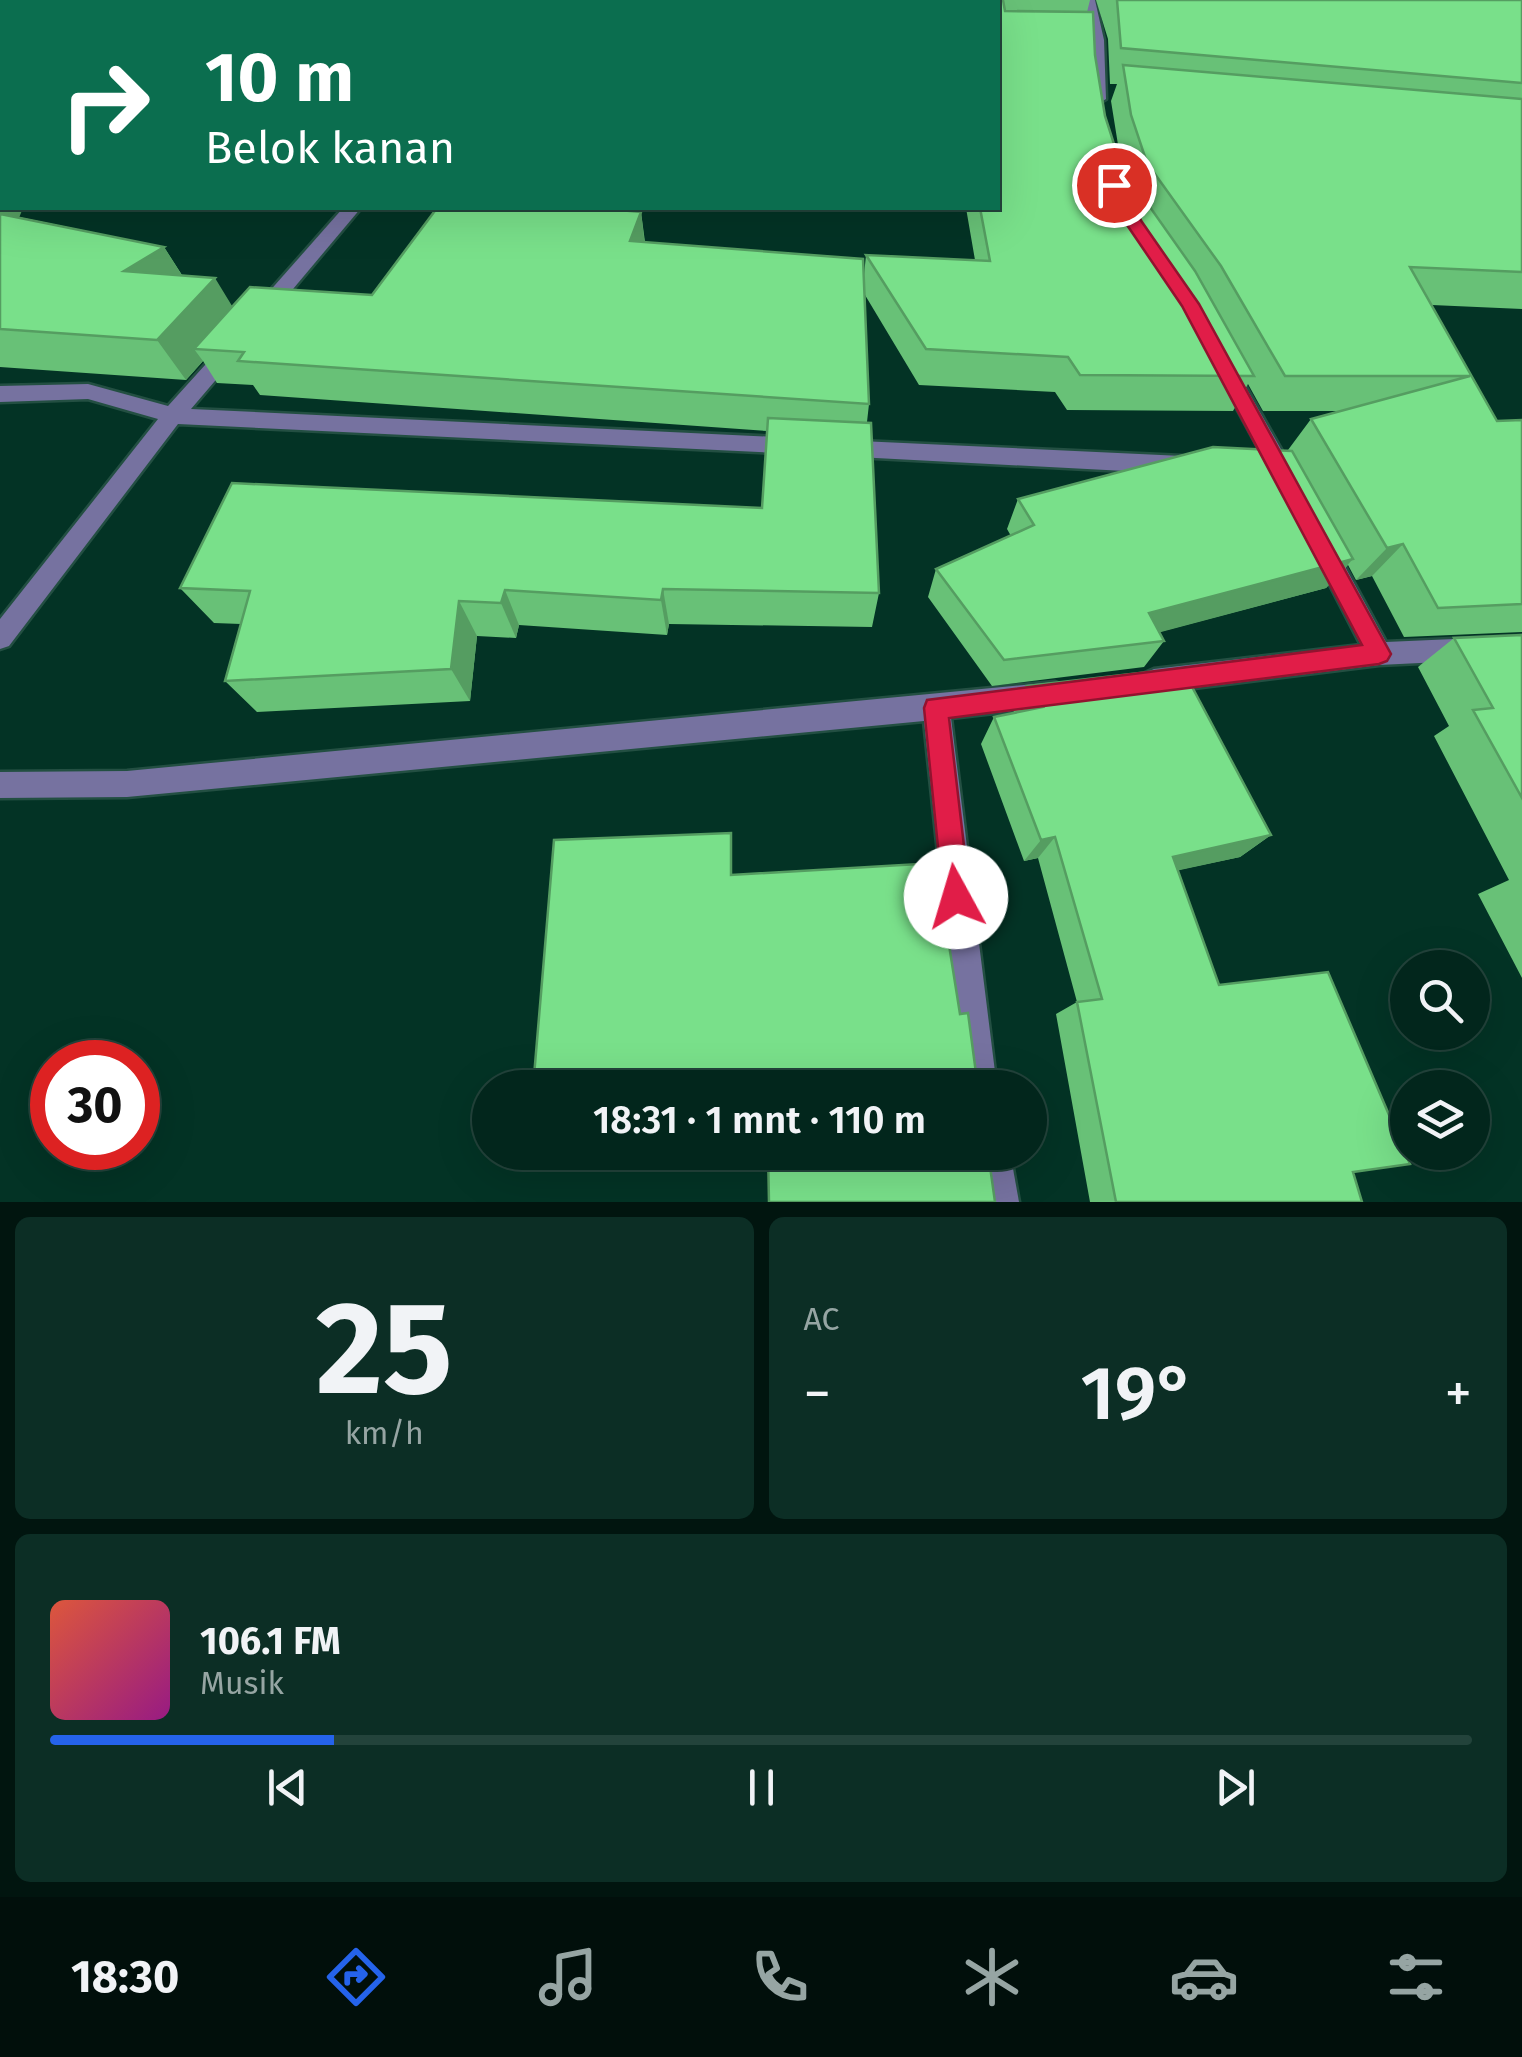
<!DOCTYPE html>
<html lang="id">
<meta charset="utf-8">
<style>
body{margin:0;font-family:"Fira Sans",sans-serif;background:#0c2e25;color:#f1f3f6;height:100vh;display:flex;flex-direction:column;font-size:38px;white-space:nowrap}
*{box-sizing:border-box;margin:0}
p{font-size:32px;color:#96a5a3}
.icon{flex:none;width:55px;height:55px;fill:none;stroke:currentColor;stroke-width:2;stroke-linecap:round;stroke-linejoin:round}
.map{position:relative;height:1202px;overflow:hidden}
.panel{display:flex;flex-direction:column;gap:15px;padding:15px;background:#01150f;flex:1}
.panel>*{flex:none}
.top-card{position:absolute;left:0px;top:0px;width:1000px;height:210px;box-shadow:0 10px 40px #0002,0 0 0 2px #23433b;background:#0b6e4f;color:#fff;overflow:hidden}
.controls{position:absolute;left:1390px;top:950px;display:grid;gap:20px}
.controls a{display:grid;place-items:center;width:100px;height:100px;border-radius:50%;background:#02261c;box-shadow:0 10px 40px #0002,0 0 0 2px #23433b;font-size:50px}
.speed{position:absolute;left:30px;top:1040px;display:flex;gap:20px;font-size:50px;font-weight:700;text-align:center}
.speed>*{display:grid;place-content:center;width:130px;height:130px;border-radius:50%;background:#02261c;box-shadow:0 10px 40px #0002,0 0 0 2px #23433b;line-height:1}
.speed .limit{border:15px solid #d22;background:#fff;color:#111}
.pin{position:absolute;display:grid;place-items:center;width:85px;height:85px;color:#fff;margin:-42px;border:5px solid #fff;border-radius:50%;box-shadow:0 2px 10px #0007}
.me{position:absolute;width:110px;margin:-55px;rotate:354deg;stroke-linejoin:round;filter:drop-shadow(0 0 8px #0008)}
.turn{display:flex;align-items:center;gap:35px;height:210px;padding:0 40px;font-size:45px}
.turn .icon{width:130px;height:130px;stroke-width:2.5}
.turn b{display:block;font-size:70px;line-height:85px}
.big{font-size:75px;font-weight:600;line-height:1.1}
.panel .card{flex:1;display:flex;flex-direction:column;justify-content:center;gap:15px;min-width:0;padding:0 35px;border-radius:15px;background:#0c2e25}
.panel .dial{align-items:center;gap:0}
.dial b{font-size:130px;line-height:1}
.song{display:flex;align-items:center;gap:30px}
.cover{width:120px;height:120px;border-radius:15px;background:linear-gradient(135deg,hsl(10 70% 55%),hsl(310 70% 35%))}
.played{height:10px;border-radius:5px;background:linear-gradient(90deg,#2563eb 20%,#23433b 20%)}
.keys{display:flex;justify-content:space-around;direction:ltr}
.heat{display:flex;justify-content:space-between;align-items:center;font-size:55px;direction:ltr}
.panel .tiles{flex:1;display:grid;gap:15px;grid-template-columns:1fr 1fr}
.card:last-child{grid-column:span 2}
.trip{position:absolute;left:472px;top:1070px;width:575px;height:100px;border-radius:50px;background:#02261c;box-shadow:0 10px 40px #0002,0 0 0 2px #23433b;font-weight:600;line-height:100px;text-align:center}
.tabs{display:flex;height:160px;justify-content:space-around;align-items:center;background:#010f0b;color:#96a5a3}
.tabs .icon{width:70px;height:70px}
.tabs .selected{color:#2563eb}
.tabs b{font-size:45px;color:#f1f3f6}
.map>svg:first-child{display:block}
</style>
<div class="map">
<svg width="1522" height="1202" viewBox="0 0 1522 1202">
<rect width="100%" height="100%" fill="#033325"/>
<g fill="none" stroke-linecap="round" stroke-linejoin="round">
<!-- minor casing -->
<g stroke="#234f42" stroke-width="5">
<g id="minor">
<path d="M 1081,0 L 1095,0 L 1104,40 L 1106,99 L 1098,104 L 1090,99 L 1088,40 Z"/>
<path d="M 343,208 L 361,208 L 267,320 L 253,320 L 253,310 Z"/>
<path d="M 231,342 L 241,349 L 238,354 L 191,409 L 798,438 L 809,446 L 798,454 L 178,424 L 9,646 L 0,649 L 0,619 L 158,419 L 88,399 L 0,402 L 0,386 L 88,384 L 168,406 L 224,344 Z"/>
<path d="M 1224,359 L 1231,361 L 1295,474 L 1298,480 L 1295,486 L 1279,486 L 1214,366 Z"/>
<path d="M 838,440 L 1182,456 L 1193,465 L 1182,474 L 838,456 L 827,448 Z"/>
<path d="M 1322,536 L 1330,539 L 1386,642 L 1522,636 L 1522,658 L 1379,665 L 1154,693 L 1145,689 L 1141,681 L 1145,673 L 1154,669 L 1361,645 L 1310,546 L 1314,539 Z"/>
<path d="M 1055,682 L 1064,686 L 1068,694 L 1064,702 L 1055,706 L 951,718 L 997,1088 L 963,1088 L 924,721 L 127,797 L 0,798 L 0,772 L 127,771 Z"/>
<path d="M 975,1152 L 1010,1152 L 1019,1202 L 983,1202 Z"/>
</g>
</g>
<!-- minor -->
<use href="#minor" fill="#7672a0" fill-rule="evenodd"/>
</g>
<!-- wall -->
<g fill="#68c177">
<path d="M 0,0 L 110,0 L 109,2 L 2,2 L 19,217 L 164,247 L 182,275 L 232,306 L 372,295 L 635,211 L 641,212 L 645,242 L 864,275 L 866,255 L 975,260 L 966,208 L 998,208 L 998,2 L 921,2 L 922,0 L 1090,0 L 1087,12 L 1105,116 L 1121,166 L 1125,170 L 1119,151 L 1111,101 L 1117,84 L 1110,84 L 1108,39 L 1096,0 L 1522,0 L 1522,309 L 1432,305 L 1497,421 L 1522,420 L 1522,632 L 1404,637 L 1372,576 L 1356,580 L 1348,565 L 1326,588 L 1159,632 L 1164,641 L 1144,667 L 992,686 L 928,597 L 936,569 L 1011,536 L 1007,529 L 1018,499 L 1288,450 L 1311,419 L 1340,411 L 1263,411 L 1248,384 L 1233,411 L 1067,410 L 1055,392 L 919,385 L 865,295 L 869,404 L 867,422 L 879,593 L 872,627 L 669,624 L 667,635 L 519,625 L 516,638 L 477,636 L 470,701 L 257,712 L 225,681 L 241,624 L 214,623 L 180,588 L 762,508 L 767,431 L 260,395 L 253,385 L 217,383 L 203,361 L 186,380 L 0,367 Z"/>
<path d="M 1522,635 L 1522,978 L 1478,894 L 1509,880 L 1434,736 L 1449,726 L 1418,667 L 1454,638 Z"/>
<path d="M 1027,686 L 1271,835 L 1240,857 L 1178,870 L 1219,985 L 1353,1172 L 1362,1202 L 1090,1202 L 1056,1014 L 1077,1002 L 1038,858 L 1024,861 L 981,744 L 994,717 L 1013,713 Z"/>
<path d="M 528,1152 L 688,1152 L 546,1159 L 527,1156 Z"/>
</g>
<!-- shaded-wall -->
<g fill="#559d61">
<path d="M 75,0 L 110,0 L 109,2 L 75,2 Z"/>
<path d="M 380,0 L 422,0 L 419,2 L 378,2 Z"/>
<path d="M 2,140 L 2,208 L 23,208 L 6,250 L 0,242 L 0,145 Z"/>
<path d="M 641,212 L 645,246 L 630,241 Z"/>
<path d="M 164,247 L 190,288 L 124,271 Z"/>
<path d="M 215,278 L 240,319 L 194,349 L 203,361 L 186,380 L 157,340 Z"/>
<path d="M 1403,544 L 1372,576 L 1356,580 L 1387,548 Z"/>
<path d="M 1353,559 L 1326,588 L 1131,640 L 1149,613 Z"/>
<path d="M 663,589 L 669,624 L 667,635 L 661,600 Z"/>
<path d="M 505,590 L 519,625 L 516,638 L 501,603 Z"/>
<path d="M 459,601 L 477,636 L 470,701 L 451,669 Z"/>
<path d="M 1271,835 L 1240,857 L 1148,877 L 1173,857 Z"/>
<path d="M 1055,837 L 1038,858 L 1024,861 L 1041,840 Z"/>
</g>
<!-- building -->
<g fill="#79e08a" stroke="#559d61" stroke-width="2.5">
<path d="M 0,0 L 75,0 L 75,2 L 2,2 L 2,140 L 0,145 Z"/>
<path d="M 172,0 L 380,0 L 378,2 L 168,2 Z"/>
<path d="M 672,0 L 761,0 L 760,2 L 671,2 Z"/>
<path d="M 932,0 L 1003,0 L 1005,11 L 1093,12 L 1095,55 L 1105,116 L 1121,166 L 1195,271 L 1254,376 L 1080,375 L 1068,357 L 926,349 L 866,255 L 990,261 L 980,208 L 998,208 L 998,2 L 933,2 Z"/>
<path d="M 1117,0 L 1522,0 L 1522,83 L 1121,48 Z"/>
<path d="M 1123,65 L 1522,99 L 1522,272 L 1410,267 L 1497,421 L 1522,420 L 1522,604 L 1438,608 L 1403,544 L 1387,548 L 1311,419 L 1470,376 L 1285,376 L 1221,266 L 1147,163 L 1131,115 Z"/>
<path d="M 437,208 L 620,208 L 620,210 L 641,212 L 630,241 L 863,259 L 869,404 L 238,361 L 244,352 L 194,349 L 250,287 L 372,295 Z"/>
<path d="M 0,214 L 164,247 L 124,271 L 215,278 L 157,340 L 0,329 Z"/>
<path d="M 768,418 L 871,423 L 879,593 L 663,589 L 661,600 L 505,590 L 501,603 L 459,601 L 451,669 L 225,681 L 250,591 L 180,588 L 232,483 L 762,508 Z"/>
<path d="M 1213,447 L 1292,451 L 1353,559 L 1149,613 L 1164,641 L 1004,660 L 936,569 L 1034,525 L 1018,499 Z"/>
<path d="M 1522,635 L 1522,798 L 1473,710 L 1493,708 L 1454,638 Z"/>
<path d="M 1182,668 L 1271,835 L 1173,857 L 1219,985 L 1328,972 L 1410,1164 L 1353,1172 L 1362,1202 L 1116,1202 L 1077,1002 L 1102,999 L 1055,837 L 1041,840 L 994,717 L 1043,707 L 1027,686 Z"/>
<path d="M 731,833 L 731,875 L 936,863 L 960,1014 L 968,1013 L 978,1088 L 533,1088 L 554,840 Z"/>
<path d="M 528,1152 L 601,1152 L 527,1156 Z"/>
<path d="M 768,1152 L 988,1152 L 995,1202 L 769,1202 Z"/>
</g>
<!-- route -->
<path fill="#e11d48" stroke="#92132f" stroke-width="2.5" d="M 1108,181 L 1119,181 L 1142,222 L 1199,304 L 1391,654 L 1387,661 L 1379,664 L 949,718 L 970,897 L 966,907 L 956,911 L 947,907 L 943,897 L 924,708 L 927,700 L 1362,645 L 1182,306 L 1125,222 L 1106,185 Z"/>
</svg>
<div class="controls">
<a><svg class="icon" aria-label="search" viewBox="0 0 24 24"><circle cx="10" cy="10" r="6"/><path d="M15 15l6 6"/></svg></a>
<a><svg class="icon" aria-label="layers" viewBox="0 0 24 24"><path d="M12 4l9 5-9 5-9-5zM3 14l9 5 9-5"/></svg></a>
</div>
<div class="speed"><div class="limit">30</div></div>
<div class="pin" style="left:1114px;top:185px;background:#d93025"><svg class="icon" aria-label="arrive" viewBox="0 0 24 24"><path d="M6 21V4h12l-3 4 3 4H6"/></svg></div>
<svg class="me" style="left:956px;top:897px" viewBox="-20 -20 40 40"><circle r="19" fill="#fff"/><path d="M0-13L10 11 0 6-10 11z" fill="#e11d48"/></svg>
<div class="trip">18:31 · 1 mnt · 110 m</div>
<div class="top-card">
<div class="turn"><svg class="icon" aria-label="right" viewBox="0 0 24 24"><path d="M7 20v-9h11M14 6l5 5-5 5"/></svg><div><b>10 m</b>Belok kanan</div></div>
</div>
</div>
<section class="panel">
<div class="tiles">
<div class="card dial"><b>25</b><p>km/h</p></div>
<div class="card"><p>AC</p>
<div class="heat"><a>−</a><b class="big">19°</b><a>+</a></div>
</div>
<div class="card">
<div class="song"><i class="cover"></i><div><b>106.1 FM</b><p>Musik</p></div></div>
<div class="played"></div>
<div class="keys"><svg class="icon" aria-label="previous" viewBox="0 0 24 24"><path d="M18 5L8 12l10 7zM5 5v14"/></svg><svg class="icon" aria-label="pause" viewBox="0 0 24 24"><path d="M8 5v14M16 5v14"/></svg><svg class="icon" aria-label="next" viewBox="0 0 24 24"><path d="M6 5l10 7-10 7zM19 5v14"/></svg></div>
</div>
</div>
</section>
<nav class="tabs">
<b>18:30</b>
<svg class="icon selected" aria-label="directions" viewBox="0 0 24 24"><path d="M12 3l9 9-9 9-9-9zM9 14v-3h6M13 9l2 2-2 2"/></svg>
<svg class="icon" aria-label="music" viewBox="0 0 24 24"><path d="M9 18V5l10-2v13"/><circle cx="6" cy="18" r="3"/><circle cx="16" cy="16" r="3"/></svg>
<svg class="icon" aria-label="phone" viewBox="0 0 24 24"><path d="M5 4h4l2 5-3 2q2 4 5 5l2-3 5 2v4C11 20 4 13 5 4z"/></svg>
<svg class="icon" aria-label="climate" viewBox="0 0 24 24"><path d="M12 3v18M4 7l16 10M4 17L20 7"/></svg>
<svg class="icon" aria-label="car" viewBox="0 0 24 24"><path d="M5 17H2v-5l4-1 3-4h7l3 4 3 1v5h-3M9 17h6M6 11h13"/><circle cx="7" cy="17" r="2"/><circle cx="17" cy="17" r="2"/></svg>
<svg class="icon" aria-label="filters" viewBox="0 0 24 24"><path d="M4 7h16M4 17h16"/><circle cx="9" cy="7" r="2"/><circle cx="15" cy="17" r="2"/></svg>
</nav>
